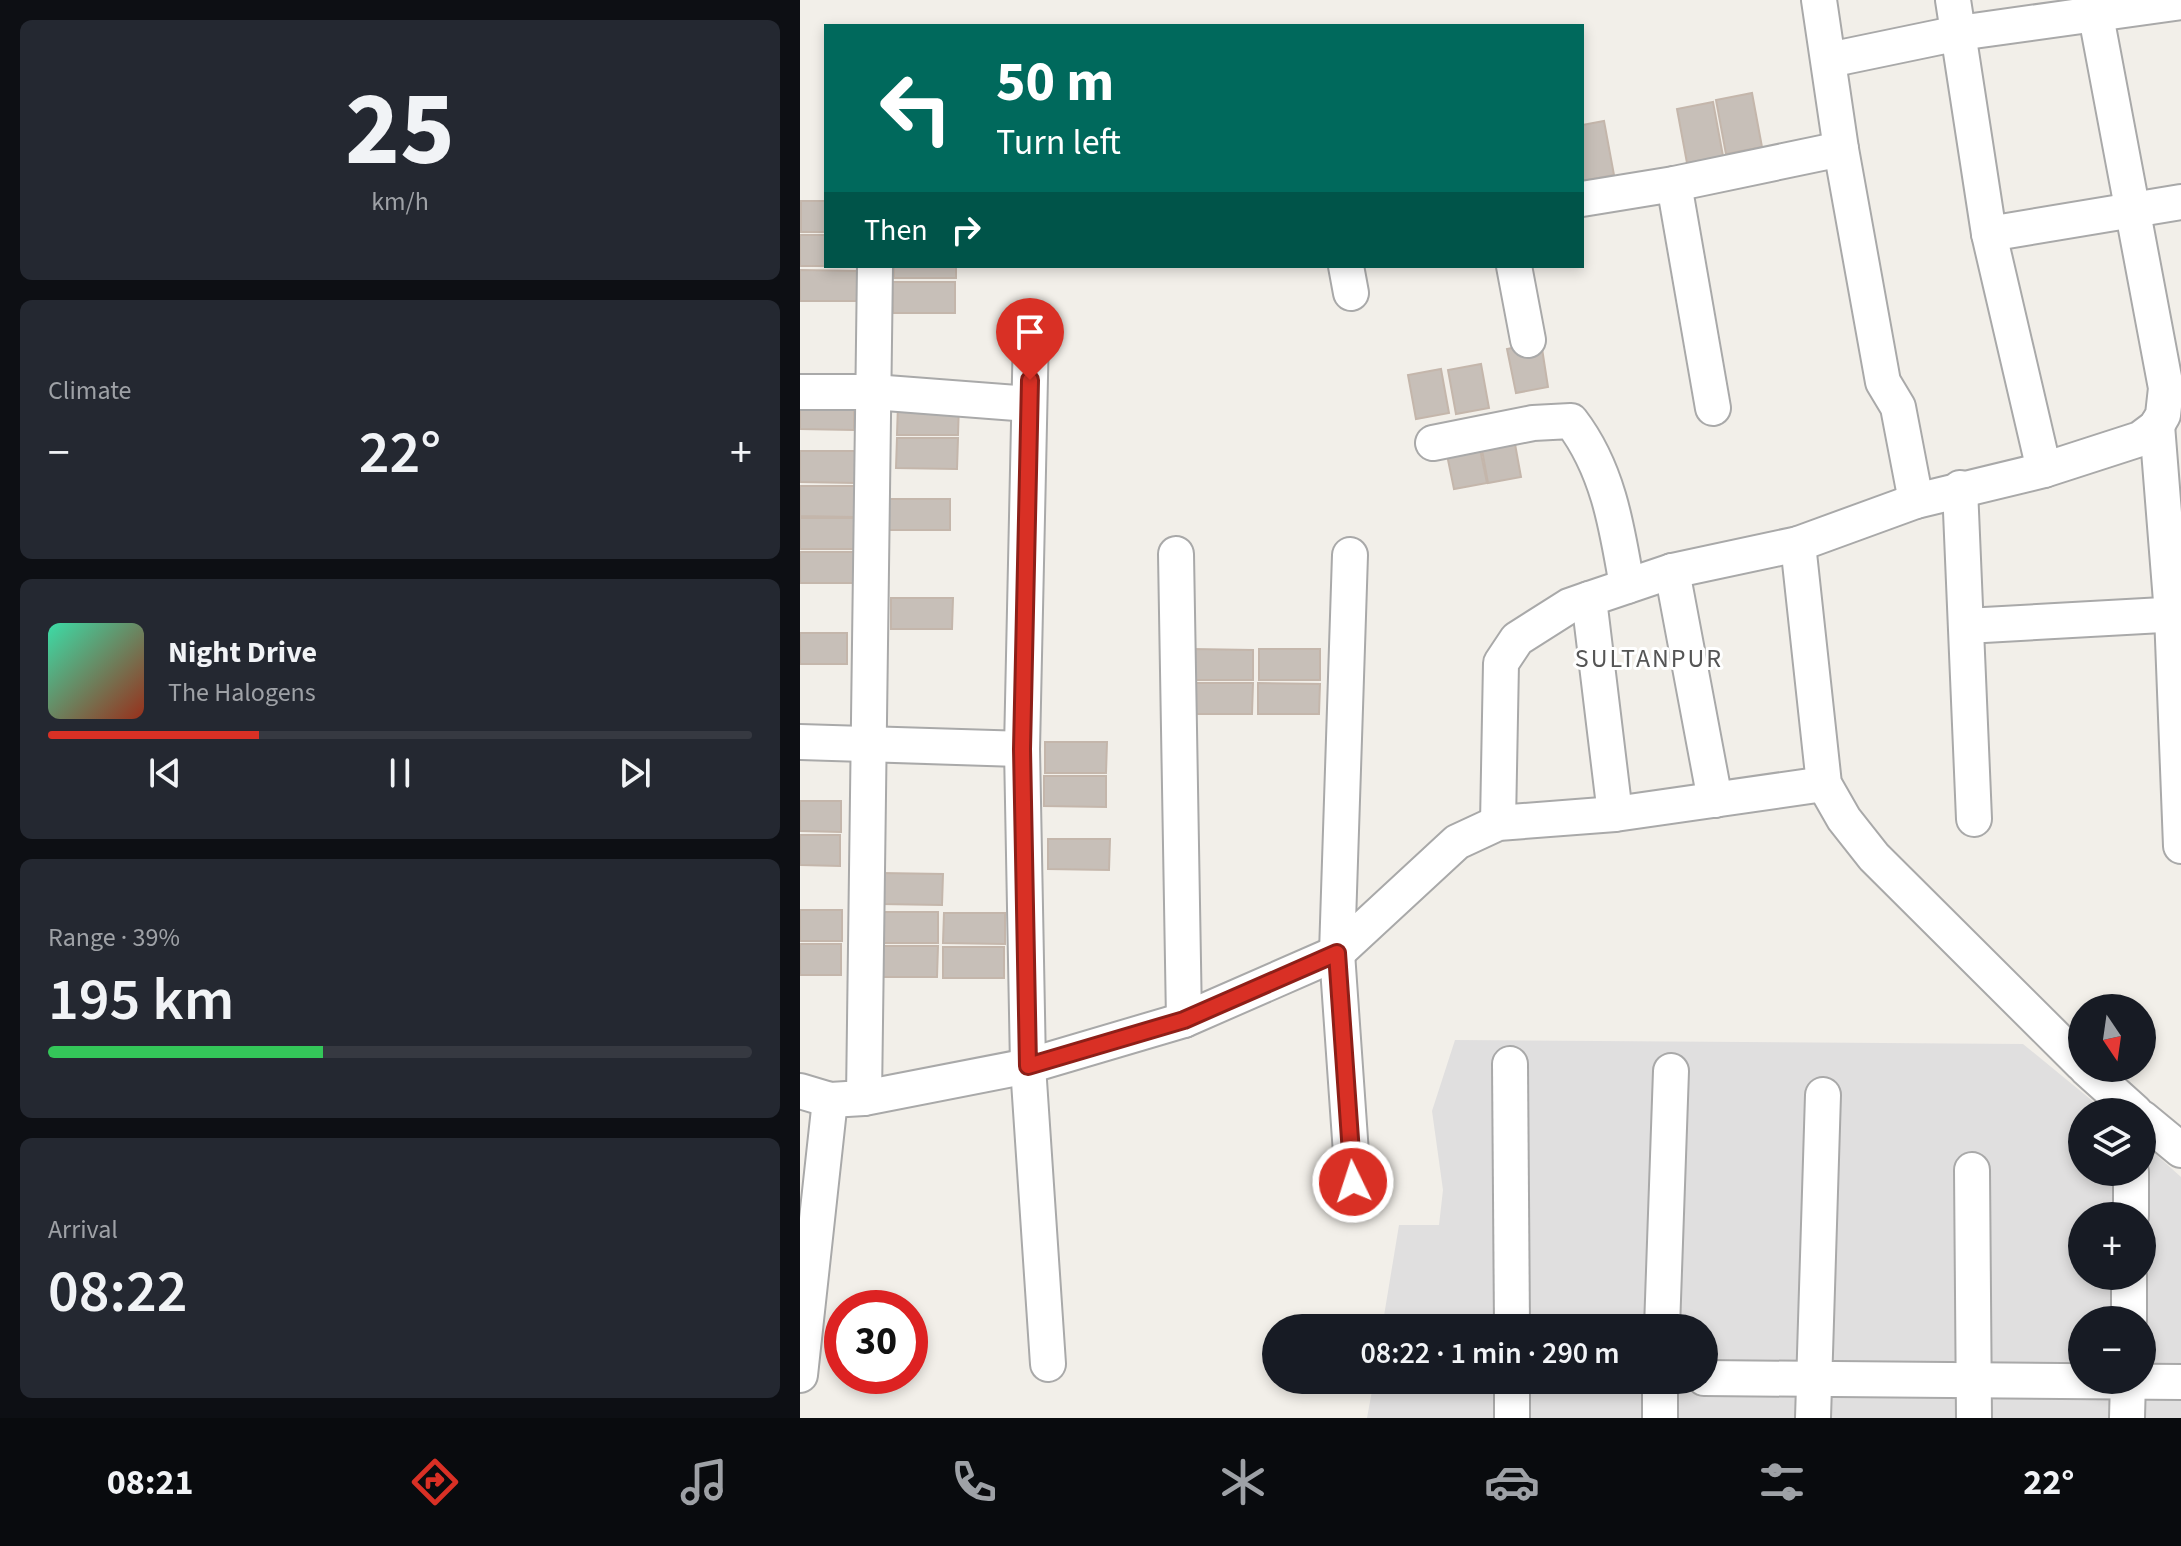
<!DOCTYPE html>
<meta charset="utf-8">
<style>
body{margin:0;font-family:"Source Sans 3",sans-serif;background:#242831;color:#f1f3f6;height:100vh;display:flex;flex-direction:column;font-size:30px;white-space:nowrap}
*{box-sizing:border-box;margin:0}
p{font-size:26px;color:#9ea1a6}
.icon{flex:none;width:44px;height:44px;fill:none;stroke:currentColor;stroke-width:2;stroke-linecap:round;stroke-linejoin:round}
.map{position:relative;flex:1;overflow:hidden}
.drawer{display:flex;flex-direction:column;gap:20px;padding:20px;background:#0d0f14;width:800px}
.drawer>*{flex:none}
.top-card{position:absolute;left:24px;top:24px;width:760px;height:244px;border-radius:0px;box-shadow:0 4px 12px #0003;background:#00695c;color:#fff;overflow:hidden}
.needle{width:52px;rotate:167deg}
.controls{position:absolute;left:1268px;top:994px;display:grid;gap:16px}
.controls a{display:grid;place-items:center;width:88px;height:88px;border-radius:50%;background:#171b24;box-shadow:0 4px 12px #0003;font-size:40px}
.speed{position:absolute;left:24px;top:1290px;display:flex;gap:16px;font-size:40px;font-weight:700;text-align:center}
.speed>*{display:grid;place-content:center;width:104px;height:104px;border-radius:50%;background:#171b24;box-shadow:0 4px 12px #0003;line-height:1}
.speed .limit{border:12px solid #d22;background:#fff;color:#111}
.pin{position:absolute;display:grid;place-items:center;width:68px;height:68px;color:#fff;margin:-82px -34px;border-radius:50% 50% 50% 0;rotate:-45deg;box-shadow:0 0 8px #0007}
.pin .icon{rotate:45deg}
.me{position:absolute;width:88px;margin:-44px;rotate:356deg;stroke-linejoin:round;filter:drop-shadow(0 0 6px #0008)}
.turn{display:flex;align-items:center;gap:28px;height:168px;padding:0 40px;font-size:36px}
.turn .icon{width:104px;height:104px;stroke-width:2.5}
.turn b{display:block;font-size:56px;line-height:68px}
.then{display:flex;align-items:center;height:76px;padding:0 40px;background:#0003;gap:16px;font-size:30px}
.big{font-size:60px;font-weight:600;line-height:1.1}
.drawer .tile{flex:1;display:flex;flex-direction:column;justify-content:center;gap:12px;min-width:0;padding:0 28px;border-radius:12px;background:#242831}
.drawer .dial{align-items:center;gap:0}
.dial b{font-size:104px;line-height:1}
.song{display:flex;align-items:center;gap:24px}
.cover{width:96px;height:96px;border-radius:12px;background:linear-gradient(135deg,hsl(160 70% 55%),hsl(10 70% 35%))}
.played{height:8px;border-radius:4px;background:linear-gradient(90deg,#d93025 30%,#363941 30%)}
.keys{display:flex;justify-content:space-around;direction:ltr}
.heat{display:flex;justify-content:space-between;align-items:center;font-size:44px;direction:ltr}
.charge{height:12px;border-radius:6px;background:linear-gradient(90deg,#34c759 39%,#363941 0)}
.trip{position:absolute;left:462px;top:1314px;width:456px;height:80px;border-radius:40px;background:#171b24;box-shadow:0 4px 12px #0003;font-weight:600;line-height:80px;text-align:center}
.menu{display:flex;height:128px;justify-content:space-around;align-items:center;background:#090b0e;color:#9ea1a6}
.menu .icon{width:56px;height:56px}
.menu .current{color:#d93025}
.menu b{font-size:36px;color:#f1f3f6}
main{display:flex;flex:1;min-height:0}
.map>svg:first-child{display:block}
</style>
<main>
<section class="drawer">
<div class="tile dial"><b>25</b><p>km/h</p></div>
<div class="tile"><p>Climate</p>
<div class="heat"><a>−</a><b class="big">22°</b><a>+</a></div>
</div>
<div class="tile">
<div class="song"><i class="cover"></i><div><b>Night Drive</b><p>The Halogens</p></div></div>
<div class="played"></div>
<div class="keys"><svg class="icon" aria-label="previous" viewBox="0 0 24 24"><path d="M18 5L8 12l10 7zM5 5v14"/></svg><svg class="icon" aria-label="pause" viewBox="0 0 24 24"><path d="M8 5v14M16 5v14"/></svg><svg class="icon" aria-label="next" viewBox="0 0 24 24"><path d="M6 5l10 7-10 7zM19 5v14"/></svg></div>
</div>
<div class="tile"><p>Range · 39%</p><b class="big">195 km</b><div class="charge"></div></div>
<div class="tile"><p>Arrival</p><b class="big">08:22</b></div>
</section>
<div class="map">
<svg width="1381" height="1418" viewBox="0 0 1381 1418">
<rect width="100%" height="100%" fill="#f2efe9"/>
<!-- residential -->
<path fill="#e0dfdf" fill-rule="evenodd" d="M 655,1040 L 1223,1044 L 1306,1112 L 1282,1112 L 1282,1172 L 1342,1172 L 1342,1142 L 1381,1177 L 1381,1418 L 567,1418 L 574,1380 L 904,1380 L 904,1328 L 582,1328 L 599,1225 L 639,1225 L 643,1190 L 632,1111 ZM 1282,1216 L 1342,1216 L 1342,1276 L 1282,1276 ZM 1282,1320 L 1342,1320 L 1342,1380 L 1282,1380 Z"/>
<!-- building -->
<g fill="#c7bfb8" stroke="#c4b6ab" stroke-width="2">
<path d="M 952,93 L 962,147 L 926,154 L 916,100 Z"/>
<path d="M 913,102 L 923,156 L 887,163 L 877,109 Z"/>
<path d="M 804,121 L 814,175 L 782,181 L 782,125 Z"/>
<rect x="1" y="201" width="25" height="31"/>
<rect x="0" y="235" width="26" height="31"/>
<rect x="94" y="266" width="62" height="12"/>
<path d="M 0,270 L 59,271 L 59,301 L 0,301 Z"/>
<rect x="93" y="282" width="62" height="31"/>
<path d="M 741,342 L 748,387 L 716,393 L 707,349 Z"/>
<path d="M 681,364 L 689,408 L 656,414 L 648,370 Z"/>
<path d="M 641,369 L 649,413 L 616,419 L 608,375 Z"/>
<path d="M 0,398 L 54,398 L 54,430 L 0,429 Z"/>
<path d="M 98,404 L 159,404 L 158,435 L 97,435 Z"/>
<path d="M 713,433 L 721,477 L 688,483 L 680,439 Z"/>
<path d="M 97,438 L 158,438 L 157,469 L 96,468 Z"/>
<path d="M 678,439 L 687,483 L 654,489 L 645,445 Z"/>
<path d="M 0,451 L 56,451 L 55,483 L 0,482 Z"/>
<path d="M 0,486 L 55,486 L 54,517 L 0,516 Z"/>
<path d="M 89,499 L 150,499 L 150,530 L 88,530 Z"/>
<rect x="0" y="518" width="55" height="31"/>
<rect x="0" y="552" width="54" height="31"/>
<path d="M 91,598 L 153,598 L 152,629 L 91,629 Z"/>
<rect x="0" y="633" width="47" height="31"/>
<path d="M 392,649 L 453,650 L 453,680 L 392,680 Z"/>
<rect x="459" y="649" width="61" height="31"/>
<path d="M 391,683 L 453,683 L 452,714 L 391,714 Z"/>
<path d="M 458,683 L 520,684 L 519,714 L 458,714 Z"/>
<path d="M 245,742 L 307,742 L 306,773 L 245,773 Z"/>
<path d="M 244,776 L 306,776 L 306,807 L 244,806 Z"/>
<path d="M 0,801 L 41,801 L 41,832 L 0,831 Z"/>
<path d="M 0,835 L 40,835 L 40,866 L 0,865 Z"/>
<path d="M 248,839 L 310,839 L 309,870 L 248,869 Z"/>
<path d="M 81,873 L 143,874 L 142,905 L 81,904 Z"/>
<rect x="0" y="910" width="42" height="31"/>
<rect x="77" y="912" width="61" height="31"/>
<path d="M 144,913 L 205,913 L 205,944 L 143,943 Z"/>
<rect x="0" y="944" width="41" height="31"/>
<path d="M 76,946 L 138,946 L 137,977 L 76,977 Z"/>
<rect x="143" y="947" width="61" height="31"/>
</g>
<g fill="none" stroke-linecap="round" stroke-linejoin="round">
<!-- minor casing -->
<g stroke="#a9a9a9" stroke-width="38">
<g id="minor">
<path d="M 1019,0 L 1041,149 L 1083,382 L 1098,407 L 1116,501"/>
<path d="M 1153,0 L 1189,234 L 1244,470"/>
<path d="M 1029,60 L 1159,33 L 1381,2"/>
<path d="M 874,184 L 913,408"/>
<path d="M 782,199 L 874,184 L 1041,149"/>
<path d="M 1189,234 L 1381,202"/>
<path d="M 546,266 L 551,293"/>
<path d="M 714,266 L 728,340"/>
<path d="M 231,331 L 222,749 L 228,1066 L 248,1364"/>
<path d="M 0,392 L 73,392 L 229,404"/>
<path d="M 1357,425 L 1372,614 L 1381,846"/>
<path d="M 633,443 L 733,423 L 771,421 C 808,469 817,527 827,586"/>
<path d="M 1160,488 L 1174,819"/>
<path d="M 376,554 L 384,1020"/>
<path d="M 550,555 L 537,953 L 553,1182"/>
<path d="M 872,571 L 915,800"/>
<path d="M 1166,626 L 1381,614"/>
<path d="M 0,742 L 222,749"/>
<path d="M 815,814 L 789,599 L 872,571 L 998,544"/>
<path d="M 698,823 L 701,663 L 717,639 L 769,606 L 789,599"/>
<path d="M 710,1064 L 712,1328"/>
<path d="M 1282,1064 L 1074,857 L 1044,819 L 1024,784 L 998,544 L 1116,501 L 1244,470 L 1340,439 L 1356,427 L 1363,415 L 1366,388 L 1293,0"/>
<path d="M 1286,1068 L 1335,1112"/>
<path d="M 0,1091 L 30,1100 L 64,1098 L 228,1066 L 384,1020 L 537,953 L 657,842 L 698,823 L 815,814 L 1024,784"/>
<path d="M 64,1098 L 75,266"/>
<path d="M 1342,1118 L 1381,1150"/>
<path d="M 1172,1170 L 1174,1418"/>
<path d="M 1331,1216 L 1331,1172"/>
<path d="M 1329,1320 L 1329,1276"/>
<path d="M 862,1328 L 871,1071"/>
<path d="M 0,1375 L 30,1100"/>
<path d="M 904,1378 L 1381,1382"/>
<path d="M 712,1380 L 712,1418"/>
<path d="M 860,1418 L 860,1380"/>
<path d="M 1013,1418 L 1023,1095"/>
<path d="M 1327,1418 L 1328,1380"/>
</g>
</g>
<!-- minor -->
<use href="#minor" stroke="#fff" stroke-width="34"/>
</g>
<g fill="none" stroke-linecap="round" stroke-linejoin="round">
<!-- route casing -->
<g stroke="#8d1f18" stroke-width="20">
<path id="route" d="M 230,380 L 222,749 L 228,1066 L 384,1020 L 537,953 L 553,1182"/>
</g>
<!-- route -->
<use href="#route" stroke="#d93025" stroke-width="14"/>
</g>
<g text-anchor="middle" stroke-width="6" stroke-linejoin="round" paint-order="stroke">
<!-- neighbourhood labels -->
<g font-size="26" letter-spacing="2" fill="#555" stroke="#fff">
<text x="849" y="667">SULTANPUR</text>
</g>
</g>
</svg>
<div class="controls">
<a><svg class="needle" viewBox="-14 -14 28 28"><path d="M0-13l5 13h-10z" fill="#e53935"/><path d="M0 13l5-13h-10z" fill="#9ea1a6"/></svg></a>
<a><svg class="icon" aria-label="layers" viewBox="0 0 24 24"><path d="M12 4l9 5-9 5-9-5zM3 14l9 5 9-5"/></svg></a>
<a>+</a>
<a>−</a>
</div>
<div class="speed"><div class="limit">30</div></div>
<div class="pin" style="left:230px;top:380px;background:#d93025"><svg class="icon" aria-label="arrive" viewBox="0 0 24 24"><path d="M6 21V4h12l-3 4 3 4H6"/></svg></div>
<svg class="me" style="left:553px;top:1182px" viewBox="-20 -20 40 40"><circle r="17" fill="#d93025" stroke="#fff" stroke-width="3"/><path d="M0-11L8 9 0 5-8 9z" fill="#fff"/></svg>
<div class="trip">08:22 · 1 min · 290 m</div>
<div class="top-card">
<div class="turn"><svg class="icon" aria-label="left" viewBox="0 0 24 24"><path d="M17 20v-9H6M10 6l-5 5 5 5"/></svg><div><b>50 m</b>Turn left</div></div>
<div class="then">Then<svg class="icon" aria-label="right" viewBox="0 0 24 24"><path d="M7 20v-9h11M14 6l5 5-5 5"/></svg></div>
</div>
</div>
</main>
<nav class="menu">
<b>08:21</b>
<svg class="icon current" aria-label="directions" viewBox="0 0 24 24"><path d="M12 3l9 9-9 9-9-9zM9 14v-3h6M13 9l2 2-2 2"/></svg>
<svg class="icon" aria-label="music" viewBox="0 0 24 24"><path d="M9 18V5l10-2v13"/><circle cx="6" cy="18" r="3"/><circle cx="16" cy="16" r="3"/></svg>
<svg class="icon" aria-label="phone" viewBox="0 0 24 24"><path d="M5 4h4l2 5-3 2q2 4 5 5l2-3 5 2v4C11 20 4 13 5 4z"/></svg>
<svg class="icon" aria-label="climate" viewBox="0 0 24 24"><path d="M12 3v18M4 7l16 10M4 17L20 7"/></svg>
<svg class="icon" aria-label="car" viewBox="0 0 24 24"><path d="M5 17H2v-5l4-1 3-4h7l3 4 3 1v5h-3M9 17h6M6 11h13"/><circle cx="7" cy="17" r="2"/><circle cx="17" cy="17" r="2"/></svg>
<svg class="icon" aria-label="filters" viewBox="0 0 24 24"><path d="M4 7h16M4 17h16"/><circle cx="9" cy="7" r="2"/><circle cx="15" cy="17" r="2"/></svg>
<b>22°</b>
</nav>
